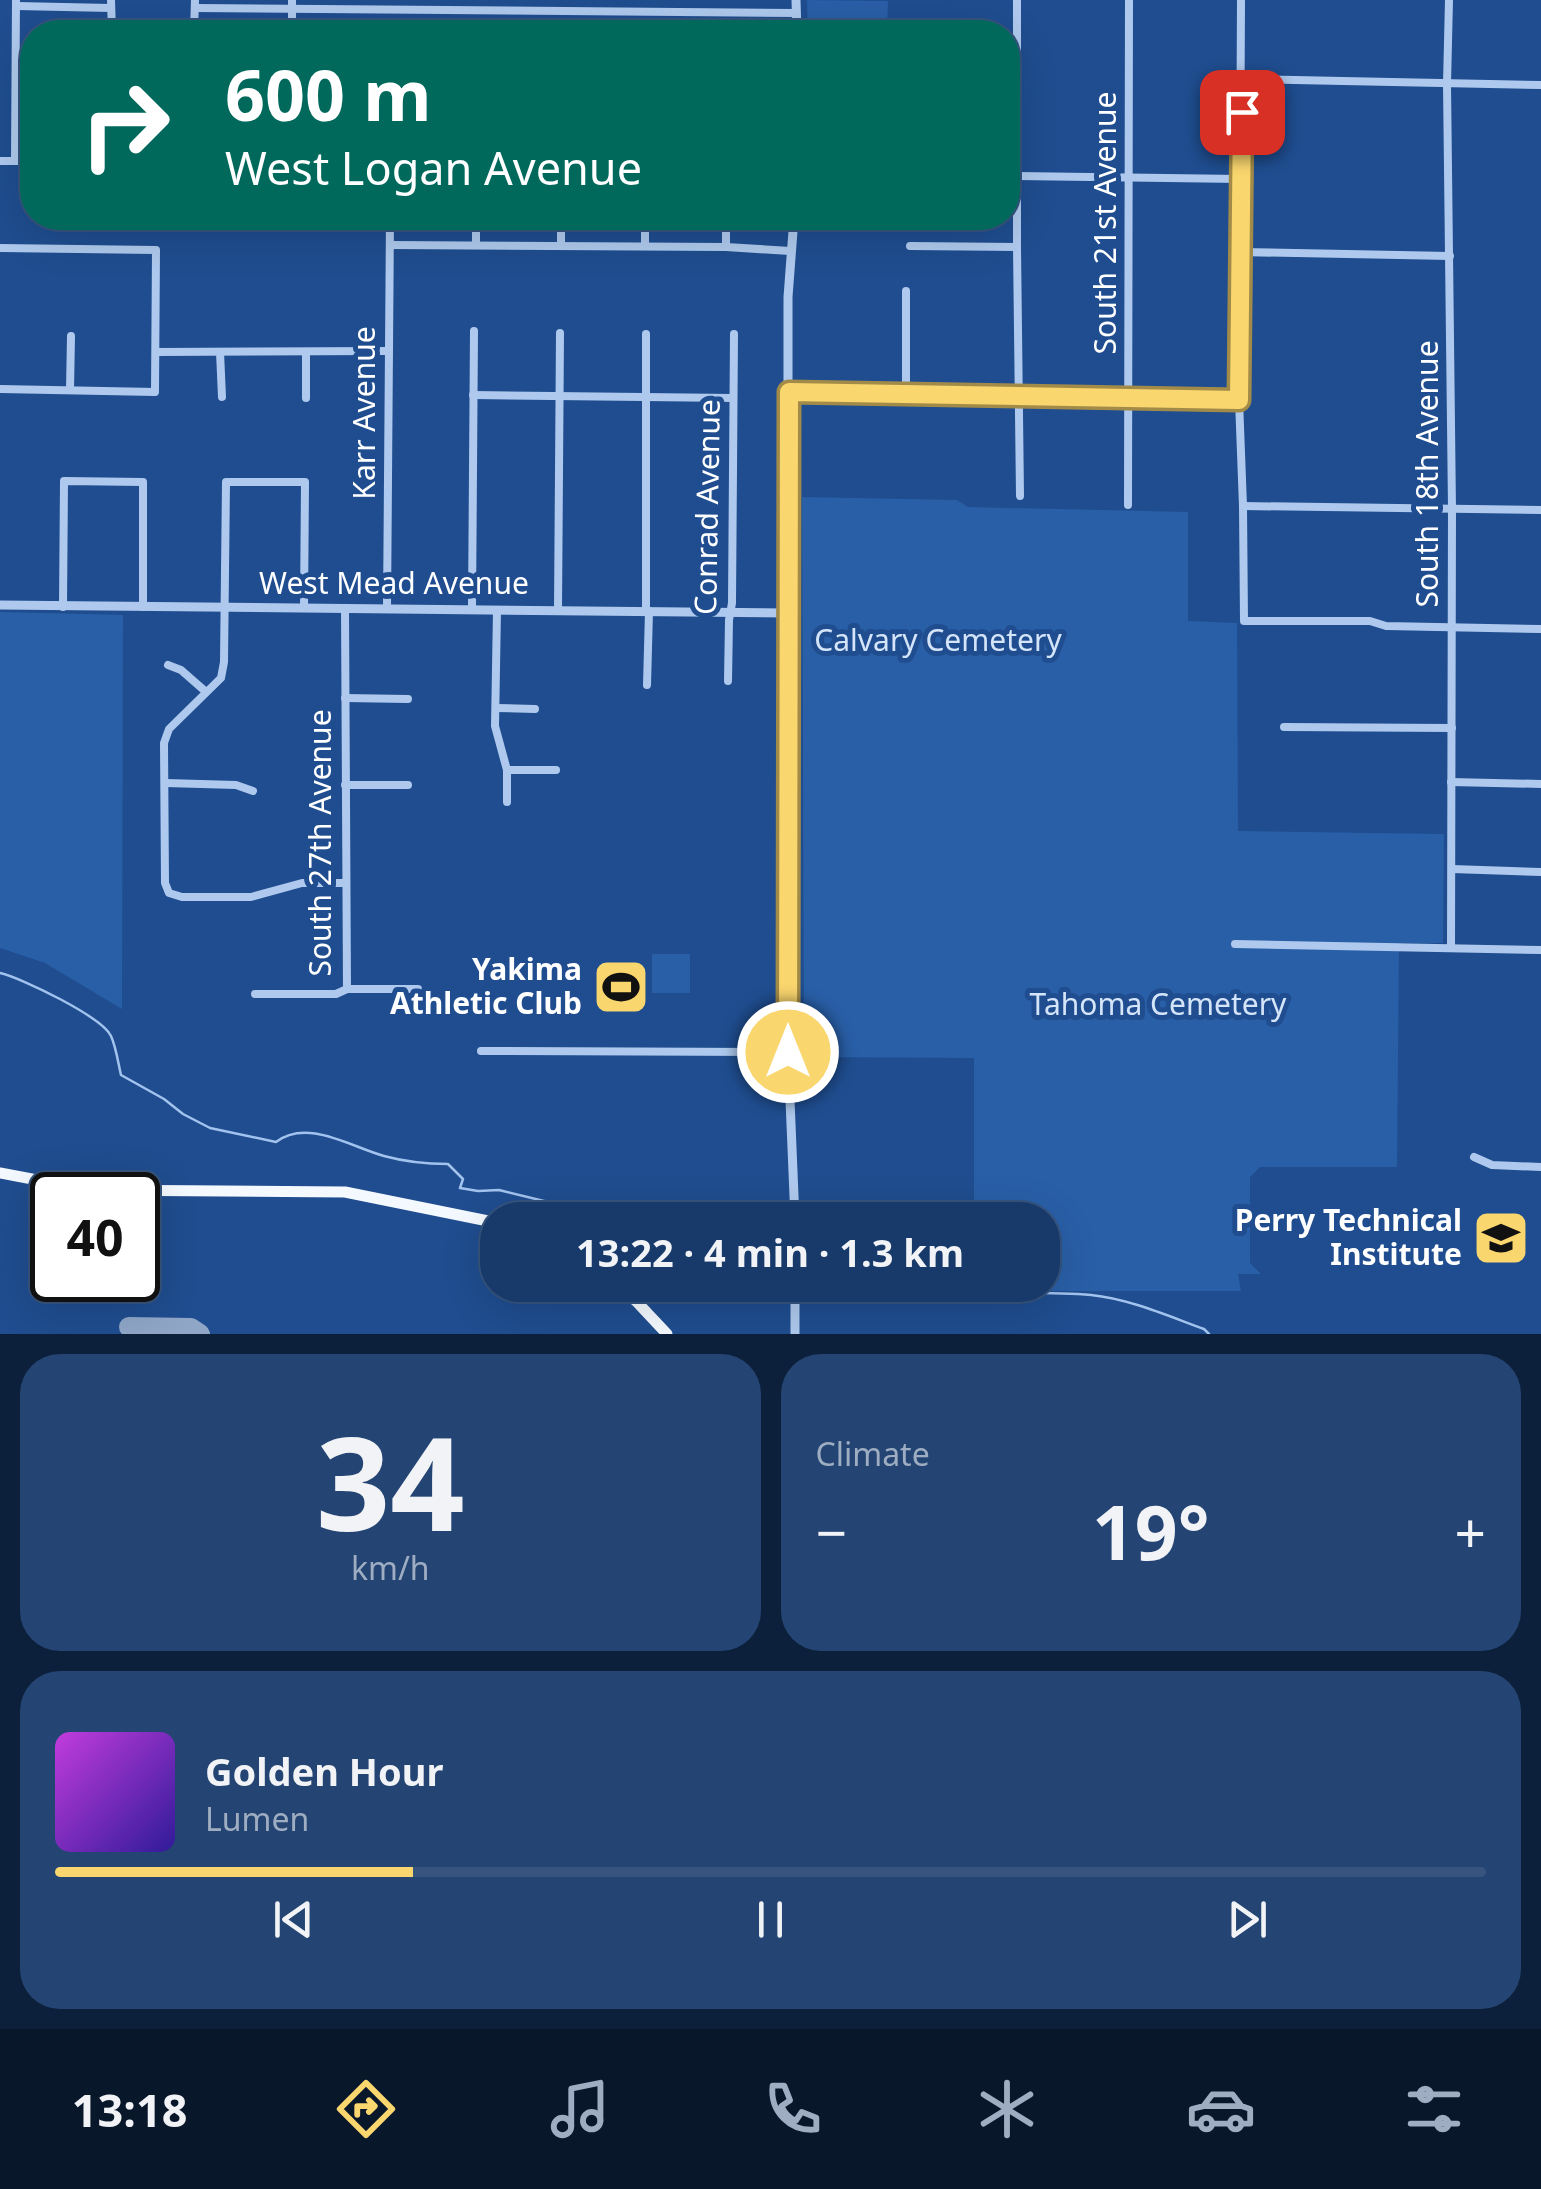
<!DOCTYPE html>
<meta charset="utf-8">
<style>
body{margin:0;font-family:"Noto Sans",sans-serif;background:#244573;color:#f1f3f6;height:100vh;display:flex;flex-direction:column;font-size:38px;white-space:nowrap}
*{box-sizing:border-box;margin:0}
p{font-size:32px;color:#9eadc1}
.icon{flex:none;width:55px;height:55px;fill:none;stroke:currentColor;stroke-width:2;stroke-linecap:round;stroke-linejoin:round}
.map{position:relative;height:1334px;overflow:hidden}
.details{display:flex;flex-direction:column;gap:20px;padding:20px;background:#0d203b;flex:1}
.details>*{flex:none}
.banner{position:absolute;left:20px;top:20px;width:1000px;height:210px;border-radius:40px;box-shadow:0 10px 40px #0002,0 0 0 2px #36547e;background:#00695c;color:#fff;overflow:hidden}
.speed{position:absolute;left:30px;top:1172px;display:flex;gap:20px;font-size:50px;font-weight:700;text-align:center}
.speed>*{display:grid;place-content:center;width:130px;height:130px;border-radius:50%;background:#173a6b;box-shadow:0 10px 40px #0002,0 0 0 2px #36547e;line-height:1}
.speed .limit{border:5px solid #111;border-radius:15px;background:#fff;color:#111}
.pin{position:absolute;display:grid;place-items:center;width:85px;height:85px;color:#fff;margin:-42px;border-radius:20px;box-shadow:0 5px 15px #0006}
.me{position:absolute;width:110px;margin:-55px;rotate:0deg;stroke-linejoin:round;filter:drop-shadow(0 0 8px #0008)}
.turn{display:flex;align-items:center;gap:35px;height:210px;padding:0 40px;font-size:45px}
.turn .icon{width:130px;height:130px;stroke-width:2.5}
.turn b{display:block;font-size:70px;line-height:85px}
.big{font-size:75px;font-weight:700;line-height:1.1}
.details .tile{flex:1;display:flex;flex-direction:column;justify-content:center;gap:15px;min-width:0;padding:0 35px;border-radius:40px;background:#244573}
.details .dial{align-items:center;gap:0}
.dial b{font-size:130px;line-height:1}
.song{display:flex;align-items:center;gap:30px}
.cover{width:120px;height:120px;border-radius:15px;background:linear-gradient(135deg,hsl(290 70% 55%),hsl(250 70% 35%))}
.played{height:10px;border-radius:5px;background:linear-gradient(90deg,#fad66f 25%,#36547e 25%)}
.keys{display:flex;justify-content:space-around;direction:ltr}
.heat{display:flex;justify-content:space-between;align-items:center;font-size:55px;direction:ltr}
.details .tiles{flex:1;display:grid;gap:20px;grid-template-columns:1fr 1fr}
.tile:last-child{grid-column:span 2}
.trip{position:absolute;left:480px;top:1202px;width:580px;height:100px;border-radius:40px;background:#173a6b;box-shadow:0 10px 40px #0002,0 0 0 2px #36547e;font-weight:700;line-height:100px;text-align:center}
.tab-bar{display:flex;height:160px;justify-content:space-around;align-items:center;background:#09172b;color:#9eadc1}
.tab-bar .icon{width:70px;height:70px}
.tab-bar .selected{color:#fad66f}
.tab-bar b{font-size:45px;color:#f1f3f6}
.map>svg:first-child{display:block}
</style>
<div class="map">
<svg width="1541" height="1334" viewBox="0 0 1541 1334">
<rect width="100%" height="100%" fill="#1f4d8f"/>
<!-- green -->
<g fill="#295fa7">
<path d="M 807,0 L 888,1 L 887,31 L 889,32 L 808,32 Z"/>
<path d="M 802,497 L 957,500 L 968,507 L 1188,512 L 1188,621 L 1237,623 L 1238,831 L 1444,834 L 1443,943 L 1399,943 L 1397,1167 L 1260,1167 L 1250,1177 L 1250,1263 L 1261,1274 L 1238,1274 L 1241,1291 L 974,1291 L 974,1285 L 1042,1285 L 1042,1220 L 974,1220 L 974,1058 L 804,1057 Z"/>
<path d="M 0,612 L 123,615 L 122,1009 L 45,963 L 0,948 Z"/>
<rect x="652" y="954" width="38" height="39"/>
</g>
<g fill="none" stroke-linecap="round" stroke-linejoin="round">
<!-- stream -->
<g stroke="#a2c3ee" stroke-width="2.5">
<path d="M 0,973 C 22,978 102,1017 111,1036 C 116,1047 118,1062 121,1075 L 164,1099 L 183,1114 L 210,1128 L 276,1142 C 307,1118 351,1147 384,1156 C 406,1162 426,1164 448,1164 L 463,1179 L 460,1188 L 478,1191 L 499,1190 L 548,1202 L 568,1214 L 618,1215 L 630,1220"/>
<path d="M 802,1213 L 810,1208 L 820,1207 C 852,1207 914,1200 939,1220"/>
<path d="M 998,1285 C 1034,1296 1056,1292 1091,1295 C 1130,1299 1168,1316 1204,1329 L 1209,1334"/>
</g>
<!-- taxiway -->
<path stroke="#8fa6c7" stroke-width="20" d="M 129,1327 L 191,1328 L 200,1334"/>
<!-- minor -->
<g stroke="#aec9ed" stroke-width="8">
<path d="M 111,0 L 112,32"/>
<path d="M 1017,0 L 1017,247 L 1020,496"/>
<path d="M 1241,0 L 1239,400 L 1243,506 L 1244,621 L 1370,621 L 1386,626 L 1541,629"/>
<path d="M 1449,0 L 1447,84 L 1452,509 L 1451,948"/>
<path d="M 16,6 L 111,8"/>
<path d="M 195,8 L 796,13"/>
<path d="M 194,32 L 195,0"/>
<path d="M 292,32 L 292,0"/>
<path d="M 1242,79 L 1541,85"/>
<path d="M 0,161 L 32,161"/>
<path d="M 15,161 L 16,0"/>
<path d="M 1008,176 L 1241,179"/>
<path d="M 645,218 L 645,246"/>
<path d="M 390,245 L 726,247 L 790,251"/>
<path d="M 476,245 L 476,218"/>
<path d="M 561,245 L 561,218"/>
<path d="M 910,246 L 1017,247"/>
<path d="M 726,247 L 726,218"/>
<path d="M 0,248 L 156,250 L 155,392 L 0,389"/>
<path d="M 1239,252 L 1450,256"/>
<path d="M 906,291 L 906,394"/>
<path d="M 156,352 L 387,351"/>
<path d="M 220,352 L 222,397"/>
<path d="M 306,353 L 306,398"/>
<path d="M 70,390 L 71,336"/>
<path d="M 789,392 L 1239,400"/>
<path d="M 473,395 L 733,398"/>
<path d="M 1128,505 L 1129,0"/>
<path d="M 1243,506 L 1541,510"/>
<path d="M 63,607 L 64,481 L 143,482 L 143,607"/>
<path d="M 304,608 L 305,482 L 226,482 L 224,662 L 221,678 L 169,729 L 164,743 L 165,883 L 169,893 L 182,897 L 251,897 L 302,883 L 345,883"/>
<path d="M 387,609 L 390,218"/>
<path d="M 472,609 L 474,331"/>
<path d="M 497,610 L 495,726 L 507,770 L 507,802"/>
<path d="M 558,610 L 560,333"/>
<path d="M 646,611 L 646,334"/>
<path d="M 168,665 L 181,670 L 205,691"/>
<path d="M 728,681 L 729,620 L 732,603 L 734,334"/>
<path d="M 647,685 L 649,611"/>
<path d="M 345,698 L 408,699"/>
<path d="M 496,708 L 535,709"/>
<path d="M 1284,727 L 1452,728"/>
<path d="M 507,770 L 556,770"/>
<path d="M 1451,782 L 1541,784"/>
<path d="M 166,783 L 236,785 L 253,791"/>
<path d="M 345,785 L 408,785"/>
<path d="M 1452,869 L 1541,872"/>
<path d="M 1235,944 L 1541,950"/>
<path d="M 347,989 L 418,989"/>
<path d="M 255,994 L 336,994 L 347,989 L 345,609"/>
<path d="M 481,1051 L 788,1052"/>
<path d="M 1474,1157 L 1492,1165 L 1541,1167"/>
</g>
<!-- tertiary -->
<g stroke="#aec9ed" stroke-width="9">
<path d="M 796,0 L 797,32"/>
<path d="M 794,218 L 788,297 L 788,1052 L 795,1220"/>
<path d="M 0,605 L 788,613"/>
<path d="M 795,1285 L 795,1334"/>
</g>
<!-- primary -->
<g stroke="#f4f8ff" stroke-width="11">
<path d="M 0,1173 L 90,1190 L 345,1192 L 498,1223"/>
<path d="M 617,1285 L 636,1301 L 667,1334"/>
</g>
</g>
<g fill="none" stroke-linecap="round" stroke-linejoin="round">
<!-- route casing -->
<g stroke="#a28b48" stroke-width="25">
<path id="route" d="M 788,1052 L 789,392 L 1239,400 L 1242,112"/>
</g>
<!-- route -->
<use href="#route" stroke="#fad66f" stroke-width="18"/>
</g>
<!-- icons -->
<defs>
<g id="stadium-square" transform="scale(2.875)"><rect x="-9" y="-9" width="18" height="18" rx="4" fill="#fad66f" stroke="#1f4d8f"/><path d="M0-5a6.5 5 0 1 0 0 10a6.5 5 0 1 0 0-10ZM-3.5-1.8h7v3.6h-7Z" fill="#111"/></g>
<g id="university-square" transform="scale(2.875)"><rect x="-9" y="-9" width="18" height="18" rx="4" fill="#fad66f" stroke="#1f4d8f"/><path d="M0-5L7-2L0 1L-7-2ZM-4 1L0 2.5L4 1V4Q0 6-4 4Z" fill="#111"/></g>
</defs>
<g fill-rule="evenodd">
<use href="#stadium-square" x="621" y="987"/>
<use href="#university-square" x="1501" y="1238"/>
</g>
<g text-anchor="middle" stroke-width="10" stroke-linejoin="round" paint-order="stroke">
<!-- street labels -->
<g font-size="30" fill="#fff" stroke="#1f4d8f">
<text transform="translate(1106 223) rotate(-90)" y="10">South 21st Avenue</text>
<text transform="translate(365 413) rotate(-90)" y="10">Karr Avenue</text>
<text transform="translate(1428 474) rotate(-90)" y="10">South 18th Avenue</text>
<text transform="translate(708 507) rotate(-89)" y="10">Conrad Avenue</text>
<text x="394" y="594">West Mead Avenue</text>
<text transform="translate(321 843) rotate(-90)" y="10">South 27th Avenue</text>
</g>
<!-- park labels -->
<g font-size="30" fill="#d4e4f9" stroke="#1f4d8f">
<text x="938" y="651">Calvary Cemetery</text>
<text x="1158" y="1015">Tahoma Cemetery</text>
</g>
<!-- poi labels -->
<g font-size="30" font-weight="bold" fill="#fff" stroke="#1f4d8f" text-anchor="end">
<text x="582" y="980">Yakima<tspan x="582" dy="34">Athletic Club</tspan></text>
<text x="1462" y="1231">Perry Technical<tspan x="1462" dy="34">Institute</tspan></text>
</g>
</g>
</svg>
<div class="speed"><div class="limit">40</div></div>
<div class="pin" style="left:1242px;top:112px;background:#d93025"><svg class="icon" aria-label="arrive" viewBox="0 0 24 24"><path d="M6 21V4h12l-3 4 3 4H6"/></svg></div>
<svg class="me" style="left:788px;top:1052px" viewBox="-20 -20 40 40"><circle r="17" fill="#fad66f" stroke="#fff" stroke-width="3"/><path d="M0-11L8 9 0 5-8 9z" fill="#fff"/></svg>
<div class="trip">13:22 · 4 min · 1.3 km</div>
<div class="banner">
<div class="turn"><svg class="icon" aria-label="right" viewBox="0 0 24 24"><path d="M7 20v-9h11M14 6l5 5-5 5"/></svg><div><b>600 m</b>West Logan Avenue</div></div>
</div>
</div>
<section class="details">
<div class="tiles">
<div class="tile dial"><b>34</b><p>km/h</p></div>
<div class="tile"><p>Climate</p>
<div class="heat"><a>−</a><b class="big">19°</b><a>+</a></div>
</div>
<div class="tile">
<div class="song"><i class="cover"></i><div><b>Golden Hour</b><p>Lumen</p></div></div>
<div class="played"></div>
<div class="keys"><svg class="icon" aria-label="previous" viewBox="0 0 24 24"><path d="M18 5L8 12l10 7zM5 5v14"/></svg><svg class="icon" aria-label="pause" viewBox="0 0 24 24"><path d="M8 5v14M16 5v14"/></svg><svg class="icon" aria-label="next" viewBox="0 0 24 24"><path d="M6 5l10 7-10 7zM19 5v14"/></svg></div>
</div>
</div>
</section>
<nav class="tab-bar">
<b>13:18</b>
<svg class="icon selected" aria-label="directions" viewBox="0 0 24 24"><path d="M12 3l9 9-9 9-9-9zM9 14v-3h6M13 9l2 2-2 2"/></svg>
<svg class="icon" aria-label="music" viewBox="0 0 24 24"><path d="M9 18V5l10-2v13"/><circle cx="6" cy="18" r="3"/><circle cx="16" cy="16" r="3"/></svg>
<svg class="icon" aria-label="phone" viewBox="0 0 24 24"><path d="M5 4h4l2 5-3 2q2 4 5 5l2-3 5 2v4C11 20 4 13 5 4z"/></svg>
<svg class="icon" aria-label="climate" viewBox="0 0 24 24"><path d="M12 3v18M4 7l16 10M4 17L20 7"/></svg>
<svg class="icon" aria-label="car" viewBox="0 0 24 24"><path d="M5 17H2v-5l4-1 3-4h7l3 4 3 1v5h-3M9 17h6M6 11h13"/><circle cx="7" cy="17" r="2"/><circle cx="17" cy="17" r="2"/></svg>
<svg class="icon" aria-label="filters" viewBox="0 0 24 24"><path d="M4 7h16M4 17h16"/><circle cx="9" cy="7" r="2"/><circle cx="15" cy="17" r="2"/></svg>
</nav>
